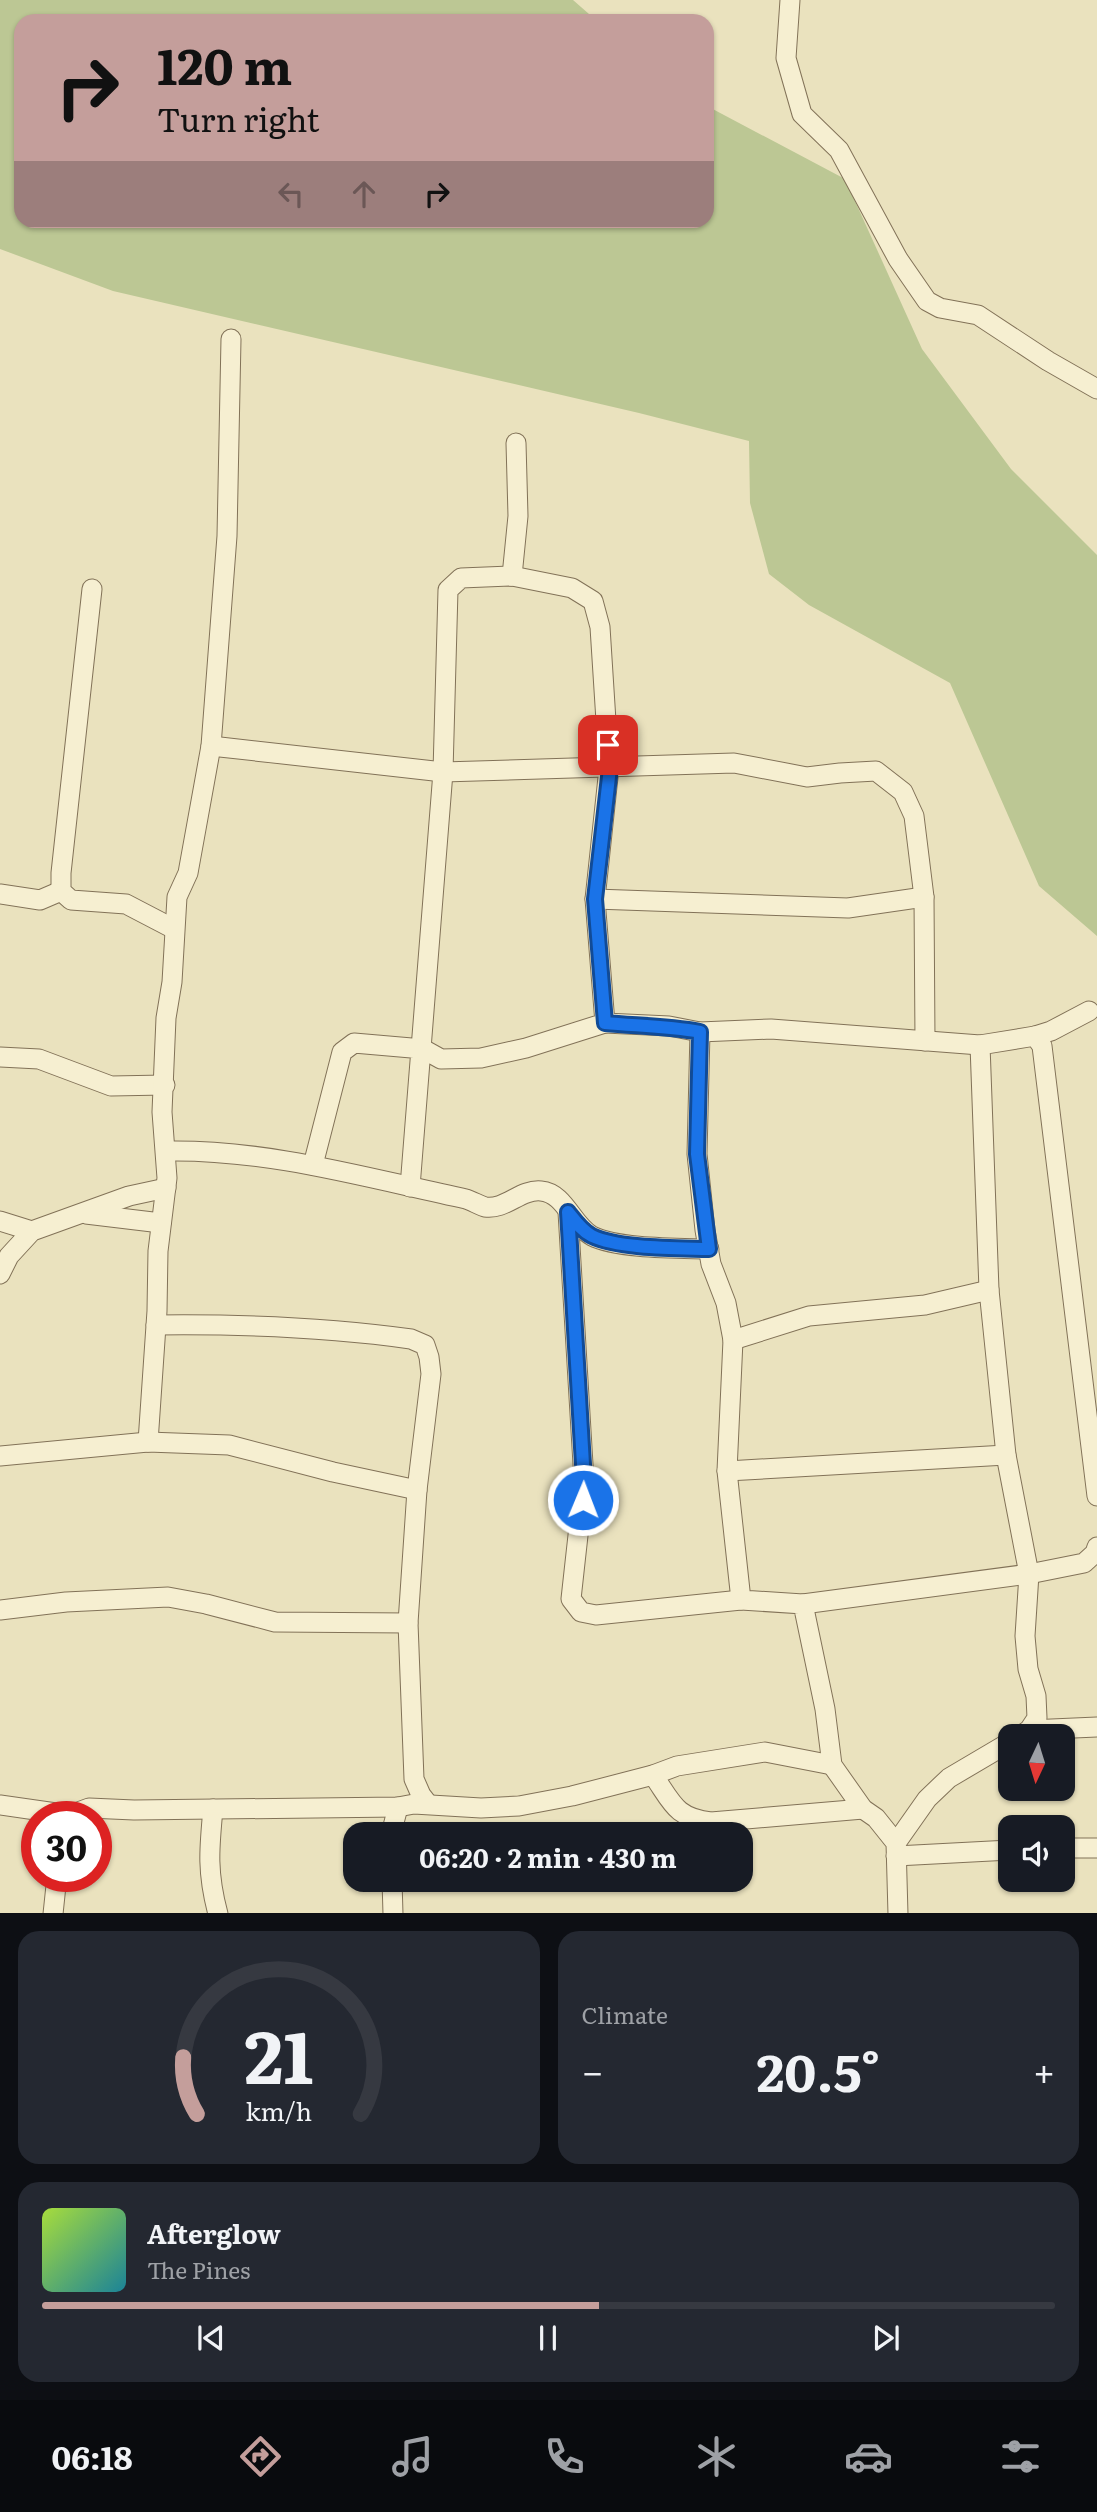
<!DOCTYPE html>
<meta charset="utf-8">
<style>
body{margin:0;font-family:Literata,serif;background:#242831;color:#f1f3f6;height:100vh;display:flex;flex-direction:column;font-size:26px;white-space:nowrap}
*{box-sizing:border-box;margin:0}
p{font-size:23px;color:#9ea1a6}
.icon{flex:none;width:38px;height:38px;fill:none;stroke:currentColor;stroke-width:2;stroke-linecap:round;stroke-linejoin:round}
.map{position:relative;height:1913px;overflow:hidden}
.side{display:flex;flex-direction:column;gap:18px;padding:18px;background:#0d0f14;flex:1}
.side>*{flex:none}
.guide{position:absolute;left:14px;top:14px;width:700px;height:214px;border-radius:21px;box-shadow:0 2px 5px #0004;background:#c49e9b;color:#111;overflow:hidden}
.needle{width:46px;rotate:184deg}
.controls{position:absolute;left:998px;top:1724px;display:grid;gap:14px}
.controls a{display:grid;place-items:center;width:77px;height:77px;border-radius:14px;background:#171b24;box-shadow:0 2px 5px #0004;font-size:35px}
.speed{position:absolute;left:21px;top:1801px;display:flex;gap:14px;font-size:35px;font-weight:700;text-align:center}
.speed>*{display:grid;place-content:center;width:91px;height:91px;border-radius:50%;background:#171b24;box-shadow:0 2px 5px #0004;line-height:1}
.speed .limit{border:10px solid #d22;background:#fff;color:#111}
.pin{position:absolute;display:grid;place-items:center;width:60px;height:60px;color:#fff;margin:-30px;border-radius:14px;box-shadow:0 4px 10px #0006}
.me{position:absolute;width:77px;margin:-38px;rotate:1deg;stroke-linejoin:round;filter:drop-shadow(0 0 5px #0008)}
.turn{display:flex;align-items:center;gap:24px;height:147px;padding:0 28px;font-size:32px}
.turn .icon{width:91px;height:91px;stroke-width:2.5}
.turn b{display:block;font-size:49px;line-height:60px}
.lanes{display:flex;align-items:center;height:66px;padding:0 28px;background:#0003;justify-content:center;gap:35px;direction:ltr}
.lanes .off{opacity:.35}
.big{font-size:52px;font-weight:700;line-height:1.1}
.side .widget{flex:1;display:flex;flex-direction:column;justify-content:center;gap:10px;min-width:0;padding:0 24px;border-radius:21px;background:#242831}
.side .dial{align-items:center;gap:0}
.dial svg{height:182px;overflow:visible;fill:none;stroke:#363941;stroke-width:7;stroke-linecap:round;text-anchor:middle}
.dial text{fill:#f1f3f6;stroke:none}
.song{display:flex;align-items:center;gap:21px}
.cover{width:84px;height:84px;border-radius:10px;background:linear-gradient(135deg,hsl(80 70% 55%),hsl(190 70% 35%))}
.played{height:7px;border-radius:4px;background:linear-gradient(90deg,#c49e9b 55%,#363941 55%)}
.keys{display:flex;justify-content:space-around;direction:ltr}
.heat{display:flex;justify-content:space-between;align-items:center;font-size:38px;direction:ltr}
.side .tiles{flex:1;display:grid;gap:18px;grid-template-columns:1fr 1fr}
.widget:last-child{grid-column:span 2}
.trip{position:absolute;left:343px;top:1822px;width:410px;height:70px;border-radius:21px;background:#171b24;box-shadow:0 2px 5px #0004;font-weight:700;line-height:70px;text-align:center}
.menu{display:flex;height:112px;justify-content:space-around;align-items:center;background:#090b0e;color:#9ea1a6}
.menu .icon{width:49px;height:49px}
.menu .selected{color:#c49e9b}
.menu b{font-size:32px;color:#f1f3f6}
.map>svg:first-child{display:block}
</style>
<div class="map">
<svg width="1097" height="1914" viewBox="0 0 1097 1914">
<rect width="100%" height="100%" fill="#eae2be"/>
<!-- green -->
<path fill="#bcc794" d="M 0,0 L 573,0 L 597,21 L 21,21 L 21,220 L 707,220 L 707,106 L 845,179 L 922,349 L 1011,469 L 1097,555 L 1097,936 L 1039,886 L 950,683 L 809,605 L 769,574 L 750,503 L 749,441 L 639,413 L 113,291 L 0,249 Z"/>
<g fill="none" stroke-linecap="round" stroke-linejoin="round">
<!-- minor casing -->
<g stroke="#827258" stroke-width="21">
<g id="minor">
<path d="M 790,0 L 786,58 L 802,114 L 839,150 L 898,259 L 927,301 L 940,308 L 978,315 L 1048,361 L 1097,389"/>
<path d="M 512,576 L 518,516 L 516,443"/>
<path d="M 92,589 L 61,873 L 61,891 L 71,900 L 126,904 L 174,929"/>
<path d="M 211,746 L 443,772 L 734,763 L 807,777 L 840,773 L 876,771 L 903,792 L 914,816 L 924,897 L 925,1041"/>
<path d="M 0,894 L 40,900 L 61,891"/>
<path d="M 595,899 L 848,908 L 924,897"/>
<path d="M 605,1023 L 669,1026 L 700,1032 L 771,1029 L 980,1045"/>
<path d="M 700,1032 L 697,1154 L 705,1230 L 711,1264 L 726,1303 L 733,1340 L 727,1471 L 741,1600 L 803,1604 L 825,1709 L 832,1765 L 863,1809 L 876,1818 L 896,1843 L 898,1914"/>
<path d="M 1035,1036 L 1051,1031 L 1089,1011"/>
<path d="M 0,1057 L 39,1059 L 111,1086 L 165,1085"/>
<path d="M 166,1151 C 267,1149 367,1178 466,1199 C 472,1201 479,1205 485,1207 C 506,1210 520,1189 541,1191 C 565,1193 572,1225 592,1236 C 618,1249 678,1248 709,1249"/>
<path d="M 313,1165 L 342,1052 L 354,1043 L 423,1049 L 441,1059 L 481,1058 L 526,1048 L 605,1023 L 595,899 L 609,768 L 600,627 L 593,601 L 572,588 L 512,576 L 461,578 L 448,590 L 443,772 L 410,1187"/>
<path d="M 568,1212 L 584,1481 L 571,1599 L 581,1612 L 596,1615 L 741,1600"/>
<path d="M 86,1214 L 161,1223"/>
<path d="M 0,1221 L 32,1231"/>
<path d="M 0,1274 L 9,1256 L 32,1231 L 129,1196 L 166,1188"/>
<path d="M 156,1325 C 242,1324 326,1327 411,1339 L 425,1345 L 429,1357 L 431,1374 L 417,1490 L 408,1623 L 414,1779 L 421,1795 L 428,1804"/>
<path d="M 733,1340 L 809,1316 L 925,1305 L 989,1290"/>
<path d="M 148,1442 L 157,1311 L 158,1251 L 167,1178 L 162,1112 L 166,1018 L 172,982 L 177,897 L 188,873 L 211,746 L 227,536 L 231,339"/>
<path d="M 0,1456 L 148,1442 L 229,1445 L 333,1472 L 417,1490"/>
<path d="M 727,1471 L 1006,1455"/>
<path d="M 803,1604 L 1029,1574 L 1084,1563 L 1095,1553 L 1097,1547"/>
<path d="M 0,1610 L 66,1602 L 168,1597 L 206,1604 L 275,1622 L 408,1623"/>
<path d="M 1029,1730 L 1097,1727"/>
<path d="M 1020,1736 L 1029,1730 L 1037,1718 L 1036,1696 L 1028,1669 L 1025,1636 L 1029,1574 L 1006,1455 L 989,1290 L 980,1045 L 1035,1036 L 1042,1046 L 1097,1496"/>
<path d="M 653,1775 C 672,1802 675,1818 711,1822 L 863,1809"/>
<path d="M 0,1805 L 70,1815 L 89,1808 L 134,1810 L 398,1807 L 414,1804 L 481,1808 L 519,1806 L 572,1796 L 653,1775 L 677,1766 L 765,1752 L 832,1765"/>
<path d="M 213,1809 C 209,1850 207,1873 218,1914"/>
<path d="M 391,1834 L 398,1807"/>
<path d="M 896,1843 L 927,1799 L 949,1778 L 1010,1742"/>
<path d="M 1062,1848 L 1097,1848"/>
<path d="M 896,1856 L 1010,1850"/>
<path d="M 392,1880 L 393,1914"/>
<path d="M 53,1914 L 57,1876"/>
</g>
</g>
<!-- minor -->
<use href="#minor" stroke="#f6efd1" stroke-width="19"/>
</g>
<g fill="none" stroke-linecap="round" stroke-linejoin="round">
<!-- route casing -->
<g stroke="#114b97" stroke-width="18">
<path id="route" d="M 583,1500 L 584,1481 L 568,1212 C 575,1221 582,1231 592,1236 C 619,1249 678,1248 709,1249 L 697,1154 L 700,1032 C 668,1026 637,1026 605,1023 L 595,899 L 610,768 L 608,745"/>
</g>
<!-- route -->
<use href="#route" stroke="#1a73e8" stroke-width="12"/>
</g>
</svg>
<div class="controls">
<a><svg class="needle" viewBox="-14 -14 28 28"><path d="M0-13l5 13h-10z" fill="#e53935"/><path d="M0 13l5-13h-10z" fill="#9ea1a6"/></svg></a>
<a><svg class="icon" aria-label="sound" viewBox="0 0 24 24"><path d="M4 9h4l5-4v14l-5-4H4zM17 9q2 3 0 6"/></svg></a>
</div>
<div class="speed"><div class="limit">30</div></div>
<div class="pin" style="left:608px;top:745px;background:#d93025"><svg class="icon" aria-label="arrive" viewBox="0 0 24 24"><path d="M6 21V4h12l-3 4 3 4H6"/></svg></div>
<svg class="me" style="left:583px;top:1500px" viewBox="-20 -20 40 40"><circle r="17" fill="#1a73e8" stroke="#fff" stroke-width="3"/><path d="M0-11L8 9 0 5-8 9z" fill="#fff"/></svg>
<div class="trip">06:20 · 2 min · 430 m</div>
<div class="guide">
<div class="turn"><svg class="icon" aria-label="right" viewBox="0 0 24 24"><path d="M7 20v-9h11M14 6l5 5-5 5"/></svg><div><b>120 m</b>Turn right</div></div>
<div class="lanes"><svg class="icon off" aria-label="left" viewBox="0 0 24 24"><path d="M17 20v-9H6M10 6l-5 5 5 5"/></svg><svg class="icon off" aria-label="ahead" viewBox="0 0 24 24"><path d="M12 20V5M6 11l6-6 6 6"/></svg><svg class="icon" aria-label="right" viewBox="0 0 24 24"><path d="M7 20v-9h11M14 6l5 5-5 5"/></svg></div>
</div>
</div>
<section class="side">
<div class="tiles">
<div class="widget dial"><svg viewBox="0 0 100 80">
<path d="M14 69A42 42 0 1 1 86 69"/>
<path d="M14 69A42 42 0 0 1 8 44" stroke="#c49e9b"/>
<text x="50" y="56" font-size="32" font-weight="700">21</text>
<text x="50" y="72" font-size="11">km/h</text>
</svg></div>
<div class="widget"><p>Climate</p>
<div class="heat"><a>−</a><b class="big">20.5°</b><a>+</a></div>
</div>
<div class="widget">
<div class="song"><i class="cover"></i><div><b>Afterglow</b><p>The Pines</p></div></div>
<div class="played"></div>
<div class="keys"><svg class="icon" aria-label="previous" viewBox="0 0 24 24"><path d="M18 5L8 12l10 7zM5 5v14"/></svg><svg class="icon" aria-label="pause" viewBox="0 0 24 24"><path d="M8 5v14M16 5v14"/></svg><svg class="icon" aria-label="next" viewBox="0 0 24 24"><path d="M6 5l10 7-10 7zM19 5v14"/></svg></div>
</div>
</div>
</section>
<nav class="menu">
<b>06:18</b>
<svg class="icon selected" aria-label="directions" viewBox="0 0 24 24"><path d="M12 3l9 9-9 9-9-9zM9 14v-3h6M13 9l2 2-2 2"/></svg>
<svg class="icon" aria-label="music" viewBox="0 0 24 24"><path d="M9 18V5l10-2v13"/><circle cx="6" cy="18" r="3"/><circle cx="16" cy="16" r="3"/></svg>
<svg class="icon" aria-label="phone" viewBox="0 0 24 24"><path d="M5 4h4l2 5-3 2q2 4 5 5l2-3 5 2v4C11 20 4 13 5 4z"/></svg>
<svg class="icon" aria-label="climate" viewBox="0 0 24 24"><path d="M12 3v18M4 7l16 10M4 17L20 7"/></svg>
<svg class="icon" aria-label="car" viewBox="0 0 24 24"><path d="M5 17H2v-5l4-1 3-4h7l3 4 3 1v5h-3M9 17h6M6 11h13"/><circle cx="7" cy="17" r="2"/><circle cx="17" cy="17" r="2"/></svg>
<svg class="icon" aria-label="filters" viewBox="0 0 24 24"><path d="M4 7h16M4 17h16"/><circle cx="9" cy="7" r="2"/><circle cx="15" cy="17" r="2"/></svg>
</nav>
